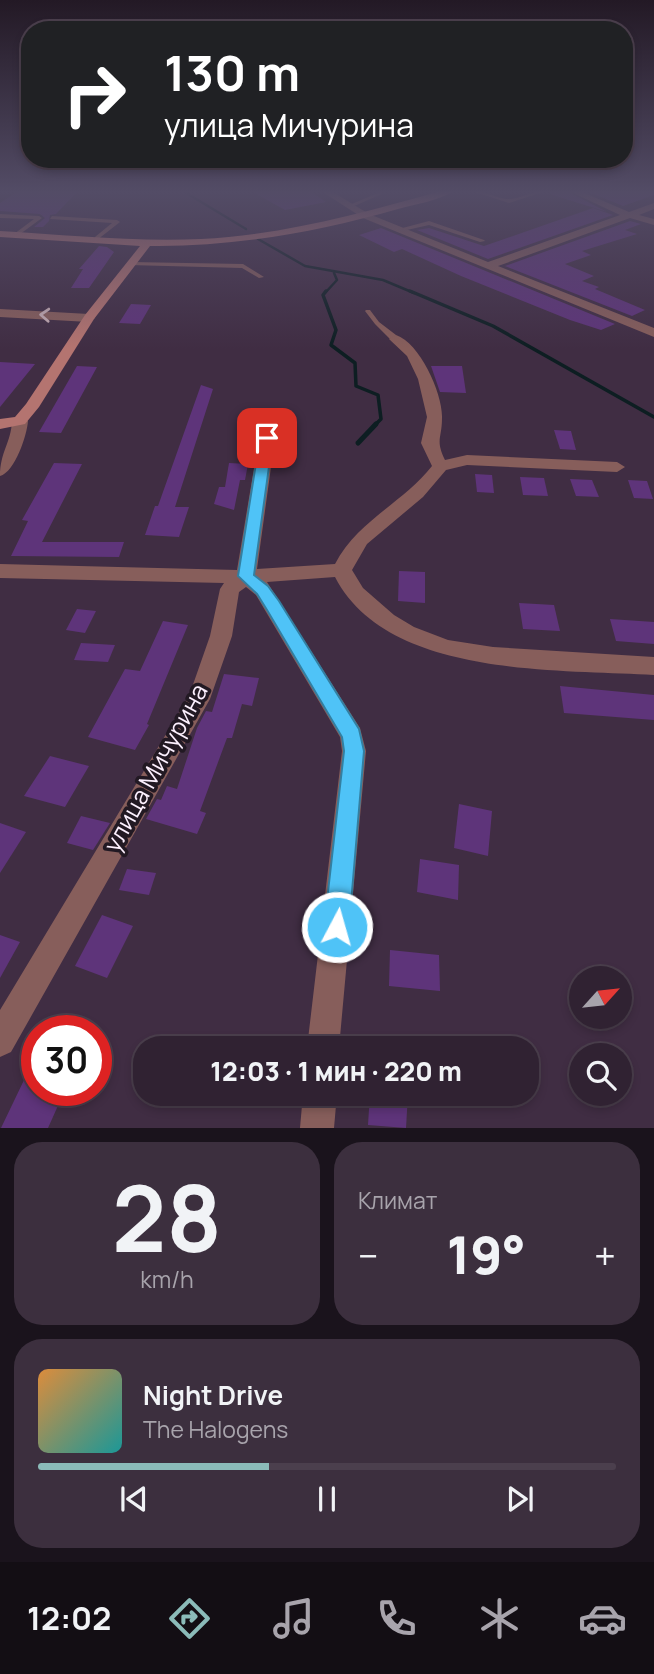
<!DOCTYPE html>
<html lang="ru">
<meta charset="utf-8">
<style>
body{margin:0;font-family:Manrope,sans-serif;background:#3c2f3e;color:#f1f3f6;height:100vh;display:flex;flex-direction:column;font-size:26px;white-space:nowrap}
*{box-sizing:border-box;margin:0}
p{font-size:23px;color:#a8a4ac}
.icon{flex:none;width:38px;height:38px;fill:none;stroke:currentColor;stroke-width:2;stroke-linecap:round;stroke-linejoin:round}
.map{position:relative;height:1128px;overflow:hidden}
.details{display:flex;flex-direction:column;gap:14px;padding:14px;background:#1a131c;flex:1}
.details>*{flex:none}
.hud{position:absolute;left:21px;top:21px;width:612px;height:147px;border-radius:28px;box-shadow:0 4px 10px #0003,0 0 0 2px #4b3f4d;background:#202124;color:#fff;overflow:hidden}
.needle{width:46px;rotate:63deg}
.tools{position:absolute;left:569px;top:966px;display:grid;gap:14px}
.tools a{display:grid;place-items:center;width:63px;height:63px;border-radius:50%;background:#302232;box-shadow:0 4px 10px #0003,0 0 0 2px #4b3f4d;font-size:35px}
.speed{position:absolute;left:21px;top:1015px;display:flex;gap:14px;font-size:35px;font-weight:700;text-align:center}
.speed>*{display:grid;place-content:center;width:91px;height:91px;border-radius:50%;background:#302232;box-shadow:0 4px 10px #0003,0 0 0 2px #4b3f4d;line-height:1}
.speed .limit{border:10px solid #d22;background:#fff;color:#111}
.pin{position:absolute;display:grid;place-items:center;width:60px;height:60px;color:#fff;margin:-30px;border-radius:14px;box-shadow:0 4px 10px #0006}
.me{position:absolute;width:77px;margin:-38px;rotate:6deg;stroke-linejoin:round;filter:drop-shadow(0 0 5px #0008)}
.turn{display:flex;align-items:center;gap:24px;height:147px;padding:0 28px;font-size:32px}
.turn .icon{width:91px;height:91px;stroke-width:2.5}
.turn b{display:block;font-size:49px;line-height:60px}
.big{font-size:52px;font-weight:800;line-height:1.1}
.details .widget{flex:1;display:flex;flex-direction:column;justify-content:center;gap:10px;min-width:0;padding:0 24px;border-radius:28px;background:#3c2f3e}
.details .dial{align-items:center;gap:0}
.dial b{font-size:91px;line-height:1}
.song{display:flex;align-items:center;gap:21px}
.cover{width:84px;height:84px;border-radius:10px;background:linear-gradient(135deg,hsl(30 70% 55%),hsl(180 70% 35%))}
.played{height:7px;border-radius:4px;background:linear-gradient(90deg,#8bbbb9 40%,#4b3f4d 40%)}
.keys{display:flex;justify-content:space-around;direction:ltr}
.heat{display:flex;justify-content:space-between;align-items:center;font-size:38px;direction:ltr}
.details .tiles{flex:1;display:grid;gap:14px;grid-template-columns:1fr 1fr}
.widget:last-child{grid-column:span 2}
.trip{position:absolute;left:133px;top:1036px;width:406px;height:70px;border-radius:28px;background:#302232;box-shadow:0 4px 10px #0003,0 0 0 2px #4b3f4d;font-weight:800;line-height:70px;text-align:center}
.tabs{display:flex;height:112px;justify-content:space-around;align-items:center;background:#130e14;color:#a8a4ac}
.tabs .icon{width:49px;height:49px}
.tabs .active{color:#8bbbb9}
.tabs b{font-size:32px;color:#f1f3f6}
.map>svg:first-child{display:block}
</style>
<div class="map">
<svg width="654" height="1128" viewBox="0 0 654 1128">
<rect width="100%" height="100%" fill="#402d43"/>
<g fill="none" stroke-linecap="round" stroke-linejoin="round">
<!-- stream-far2 -->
<g stroke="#0d1e22" stroke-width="2.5">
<path d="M 183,191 L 246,229"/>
<path d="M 258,239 L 305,266 L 383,280 L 414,293"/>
<path d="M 325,293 L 337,280 L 334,273"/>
</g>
<!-- stream-far1 -->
<g stroke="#0d1e22" stroke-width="3.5">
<path d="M 326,291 L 323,295 L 336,330 L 331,345 L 355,363 L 356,386 L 378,395 L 381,419 L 374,426"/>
<path d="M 410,291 L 493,326 L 654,417"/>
</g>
<!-- stream -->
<path stroke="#0d1e22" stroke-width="5" d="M 358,443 L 376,424"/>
</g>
<!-- building -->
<g fill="#5e347a">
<path d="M 18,191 L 78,191 L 56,214 L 50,215 L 49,221 L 43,227 L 34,227 L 45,218 L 40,214 L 0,211 L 0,203 Z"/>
<path d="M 251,191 L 310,191 L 326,202 L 285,210 Z"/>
<path d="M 551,191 L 567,191 L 607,212 L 550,194 Z"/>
<path d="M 586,191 L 654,191 L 654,195 L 623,206 Z"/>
<path d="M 593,208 L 613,215 L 488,259 L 417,230 L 429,228 L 484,246 Z"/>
<path d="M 630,221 L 641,224 L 625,230 L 637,234 L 582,251 L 591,255 L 565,264 L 594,276 L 582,281 L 599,287 L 595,289 L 645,310 L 632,316 L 505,266 Z"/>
<path d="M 381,228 L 615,324 L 601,330 L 570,320 L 461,276 L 402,249 L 394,252 L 359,235 Z"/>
<path d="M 99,246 L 107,247 L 114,252 L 89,288 L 71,288 L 83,269 L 79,269 Z"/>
<path d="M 131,304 L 151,305 L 140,324 L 119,323 Z"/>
<path d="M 0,362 L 35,364 L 0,407 Z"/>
<path d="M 77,366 L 97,367 L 61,433 L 39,432 Z"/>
<path d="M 431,366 L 462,366 L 466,393 L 440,392 Z"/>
<path d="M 201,385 L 213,389 L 175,507 L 189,507 L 179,537 L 145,535 L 155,506 L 158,506 Z"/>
<path d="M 554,430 L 571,431 L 576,450 L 560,449 Z"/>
<path d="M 54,463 L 82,464 L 42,542 L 124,542 L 119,557 L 11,556 L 28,521 L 22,520 Z"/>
<path d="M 229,463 L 248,464 L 245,480 L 240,480 L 234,510 L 214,504 L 219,487 L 225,487 Z"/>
<path d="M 475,474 L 492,475 L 494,493 L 477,492 Z"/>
<path d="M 520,477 L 544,478 L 548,496 L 523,495 Z"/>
<path d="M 570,479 L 592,480 L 599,497 L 576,496 Z"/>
<path d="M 628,480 L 647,481 L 653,499 L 634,498 Z"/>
<path d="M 399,571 L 425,572 L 425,603 L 398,601 Z"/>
<path d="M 519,603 L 554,605 L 560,631 L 523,629 Z"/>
<path d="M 77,609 L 96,611 L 85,633 L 66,630 Z"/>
<path d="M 610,619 L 654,622 L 654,644 L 616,641 Z"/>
<path d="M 163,621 L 188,625 L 147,724 L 149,725 L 135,750 L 88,737 L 125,669 L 140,671 Z"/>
<path d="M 81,643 L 115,645 L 108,662 L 74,660 Z"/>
<path d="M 224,674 L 259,678 L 252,706 L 242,704 L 232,738 L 227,738 L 200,811 L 206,813 L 197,834 L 146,819 L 157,799 L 161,800 L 167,786 L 177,789 L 197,728 L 206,711 L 212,712 Z"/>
<path d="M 560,686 L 654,695 L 654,720 L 564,713 Z"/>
<path d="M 50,756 L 89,766 L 65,807 L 24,796 Z"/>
<path d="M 459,804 L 492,811 L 488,856 L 454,848 Z"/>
<path d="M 81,816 L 110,823 L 93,850 L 67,843 Z"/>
<path d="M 0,823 L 26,832 L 0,873 Z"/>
<path d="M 420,859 L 459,865 L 458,900 L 417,892 Z"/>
<path d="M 127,869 L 156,873 L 149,895 L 119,890 Z"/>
<path d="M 102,915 L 133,926 L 107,978 L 75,966 Z"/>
<path d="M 0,935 L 20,942 L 0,978 Z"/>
<path d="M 390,950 L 439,955 L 440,991 L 389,986 Z"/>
<path d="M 25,1078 L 37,1083 L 37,1090 L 65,1090 L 48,1128 L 1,1128 Z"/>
<path d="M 370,1094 L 408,1094 L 406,1128 L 368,1125 Z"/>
</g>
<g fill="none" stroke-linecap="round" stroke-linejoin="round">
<!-- service -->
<g fill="#875e5b" fill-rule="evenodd">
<path d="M 472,191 C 484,191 494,197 506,199 C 519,200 533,190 546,191 L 509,203 Z"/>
<path d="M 380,192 L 384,193 L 352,207 L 347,206 Z"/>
<path d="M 0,214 L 39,216 L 42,218 L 16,237 L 14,236 L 14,234 L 34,219 L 0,218 Z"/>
<path d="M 52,216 L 117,220 L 120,222 L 97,240 L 95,239 L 95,237 L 112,223 L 50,219 Z"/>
<path d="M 429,221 L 484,240 L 485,241 L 480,242 L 429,225 L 398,232 L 395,230 Z"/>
<path d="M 131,262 L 243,264 L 264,277 L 259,278 L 242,268 L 129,265 L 128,264 Z"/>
<path d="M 366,310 L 370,310 L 379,322 L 396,335 L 396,339 L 390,339 L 375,324 L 365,311 Z"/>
</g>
<!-- minor -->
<g fill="#875e5b" fill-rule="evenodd">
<path d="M 321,191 L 331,191 L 369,214 L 488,262 L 620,215 L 569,191 L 580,191 L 629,212 L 654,203 L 654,209 L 639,215 L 654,219 L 654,225 L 630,218 L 498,266 L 654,328 L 654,337 L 363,218 Z"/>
<path d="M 0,309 L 89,314 L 95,318 L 89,322 L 0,317 Z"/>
<path d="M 396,335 C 420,343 443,394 442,418 C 442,439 435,439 445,460 L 467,455 L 617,462 L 625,467 L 617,472 L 467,465 L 446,470 L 423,497 L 367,544 L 352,570 L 363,588 L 394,615 L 414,627 L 448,640 L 493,647 L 654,657 L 654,675 C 557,669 387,678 335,577 L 267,582 L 360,728 L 366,751 L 339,1048 L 307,1048 L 342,751 L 340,737 L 256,595 L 246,587 L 239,592 L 232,636 L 210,699 L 11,1052 L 0,1057 L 0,1010 L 189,696 L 210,636 L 220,589 L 224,583 L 0,578 L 0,564 L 237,570 L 259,438 L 267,433 L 275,438 L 257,569 L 335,564 C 357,521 403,503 432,466 L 421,443 L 427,417 L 418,379 L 407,356 L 389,339 Z"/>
<path d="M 20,416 L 28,421 C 27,435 15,472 0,476 C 0,452 11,443 12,421 Z"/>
<path d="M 303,1094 L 337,1094 L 334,1128 L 300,1128 Z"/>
</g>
<!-- secondary -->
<path fill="#b47470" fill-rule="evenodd" d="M 441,191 L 453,191 C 439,201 415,204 398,209 C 317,232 235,247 150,246 L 94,319 L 39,407 L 25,424 L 0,429 L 0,419 L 15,417 L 26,404 L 85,315 L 140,246 L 0,237 L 0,231 C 67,235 134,242 201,239 C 283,235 362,213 441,191 Z"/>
</g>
<!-- one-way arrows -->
<defs><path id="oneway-chevron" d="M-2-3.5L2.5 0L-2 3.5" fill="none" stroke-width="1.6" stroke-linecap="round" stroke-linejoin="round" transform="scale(1.75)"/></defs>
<use stroke="#c7aeb5" href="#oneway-chevron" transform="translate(45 315) rotate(-177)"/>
<!-- sky -->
<linearGradient id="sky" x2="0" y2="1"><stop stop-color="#231925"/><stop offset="0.55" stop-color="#534c66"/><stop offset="1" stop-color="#534c66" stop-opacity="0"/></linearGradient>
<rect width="654" height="349" fill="url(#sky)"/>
<!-- route -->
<path fill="#4fc3f7" stroke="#337fa1" stroke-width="2" d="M 267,434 L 273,438 L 254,575 L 268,586 L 279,601 L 359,729 L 364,751 L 349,927 L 345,936 L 337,939 L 328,936 L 324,927 L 344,751 L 342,737 L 267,610 L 257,594 L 238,576 L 260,438 Z"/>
<g text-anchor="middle" stroke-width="7" stroke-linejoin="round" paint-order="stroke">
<!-- near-street labels -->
<g font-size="24" fill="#fcf0fe" stroke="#221923">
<text transform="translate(156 768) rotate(-61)" y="8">улица Мичурина</text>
</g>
</g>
</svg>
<div class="tools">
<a><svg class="needle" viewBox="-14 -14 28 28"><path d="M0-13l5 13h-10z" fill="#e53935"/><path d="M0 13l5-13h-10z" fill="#a8a4ac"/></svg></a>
<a><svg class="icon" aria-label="search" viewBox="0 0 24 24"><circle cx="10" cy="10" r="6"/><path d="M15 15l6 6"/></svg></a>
</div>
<div class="speed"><div class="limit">30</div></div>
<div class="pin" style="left:267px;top:438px;background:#d93025"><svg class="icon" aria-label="arrive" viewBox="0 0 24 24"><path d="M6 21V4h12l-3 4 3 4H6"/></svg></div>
<svg class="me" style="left:337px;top:927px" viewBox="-20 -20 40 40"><circle r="17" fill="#4fc3f7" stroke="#fff" stroke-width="3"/><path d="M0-11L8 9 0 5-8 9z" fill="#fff"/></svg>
<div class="trip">12:03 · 1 мин · 220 m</div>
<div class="hud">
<div class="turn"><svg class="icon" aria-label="right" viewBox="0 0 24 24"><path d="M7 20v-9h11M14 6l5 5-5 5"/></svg><div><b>130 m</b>улица Мичурина</div></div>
</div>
</div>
<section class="details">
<div class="tiles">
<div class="widget dial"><b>28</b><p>km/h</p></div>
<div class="widget"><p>Климат</p>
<div class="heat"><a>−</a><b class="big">19°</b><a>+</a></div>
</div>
<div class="widget">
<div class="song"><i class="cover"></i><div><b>Night Drive</b><p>The Halogens</p></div></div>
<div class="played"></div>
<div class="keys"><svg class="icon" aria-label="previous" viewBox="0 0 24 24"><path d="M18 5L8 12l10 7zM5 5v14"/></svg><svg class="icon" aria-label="pause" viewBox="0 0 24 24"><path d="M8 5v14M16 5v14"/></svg><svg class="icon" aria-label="next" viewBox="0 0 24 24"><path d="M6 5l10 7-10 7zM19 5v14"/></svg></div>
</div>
</div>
</section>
<nav class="tabs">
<b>12:02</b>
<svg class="icon active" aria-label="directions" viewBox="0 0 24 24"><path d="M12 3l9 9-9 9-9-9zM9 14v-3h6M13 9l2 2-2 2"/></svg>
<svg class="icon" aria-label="music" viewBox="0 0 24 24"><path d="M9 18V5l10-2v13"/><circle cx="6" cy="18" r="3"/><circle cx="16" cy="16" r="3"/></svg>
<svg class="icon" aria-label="phone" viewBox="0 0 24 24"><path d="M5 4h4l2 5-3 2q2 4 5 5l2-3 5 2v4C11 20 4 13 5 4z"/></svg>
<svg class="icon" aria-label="climate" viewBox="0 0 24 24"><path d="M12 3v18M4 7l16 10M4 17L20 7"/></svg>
<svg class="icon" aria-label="car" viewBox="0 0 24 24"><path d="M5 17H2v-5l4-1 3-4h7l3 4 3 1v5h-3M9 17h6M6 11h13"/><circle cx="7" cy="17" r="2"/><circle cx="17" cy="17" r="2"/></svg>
</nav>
